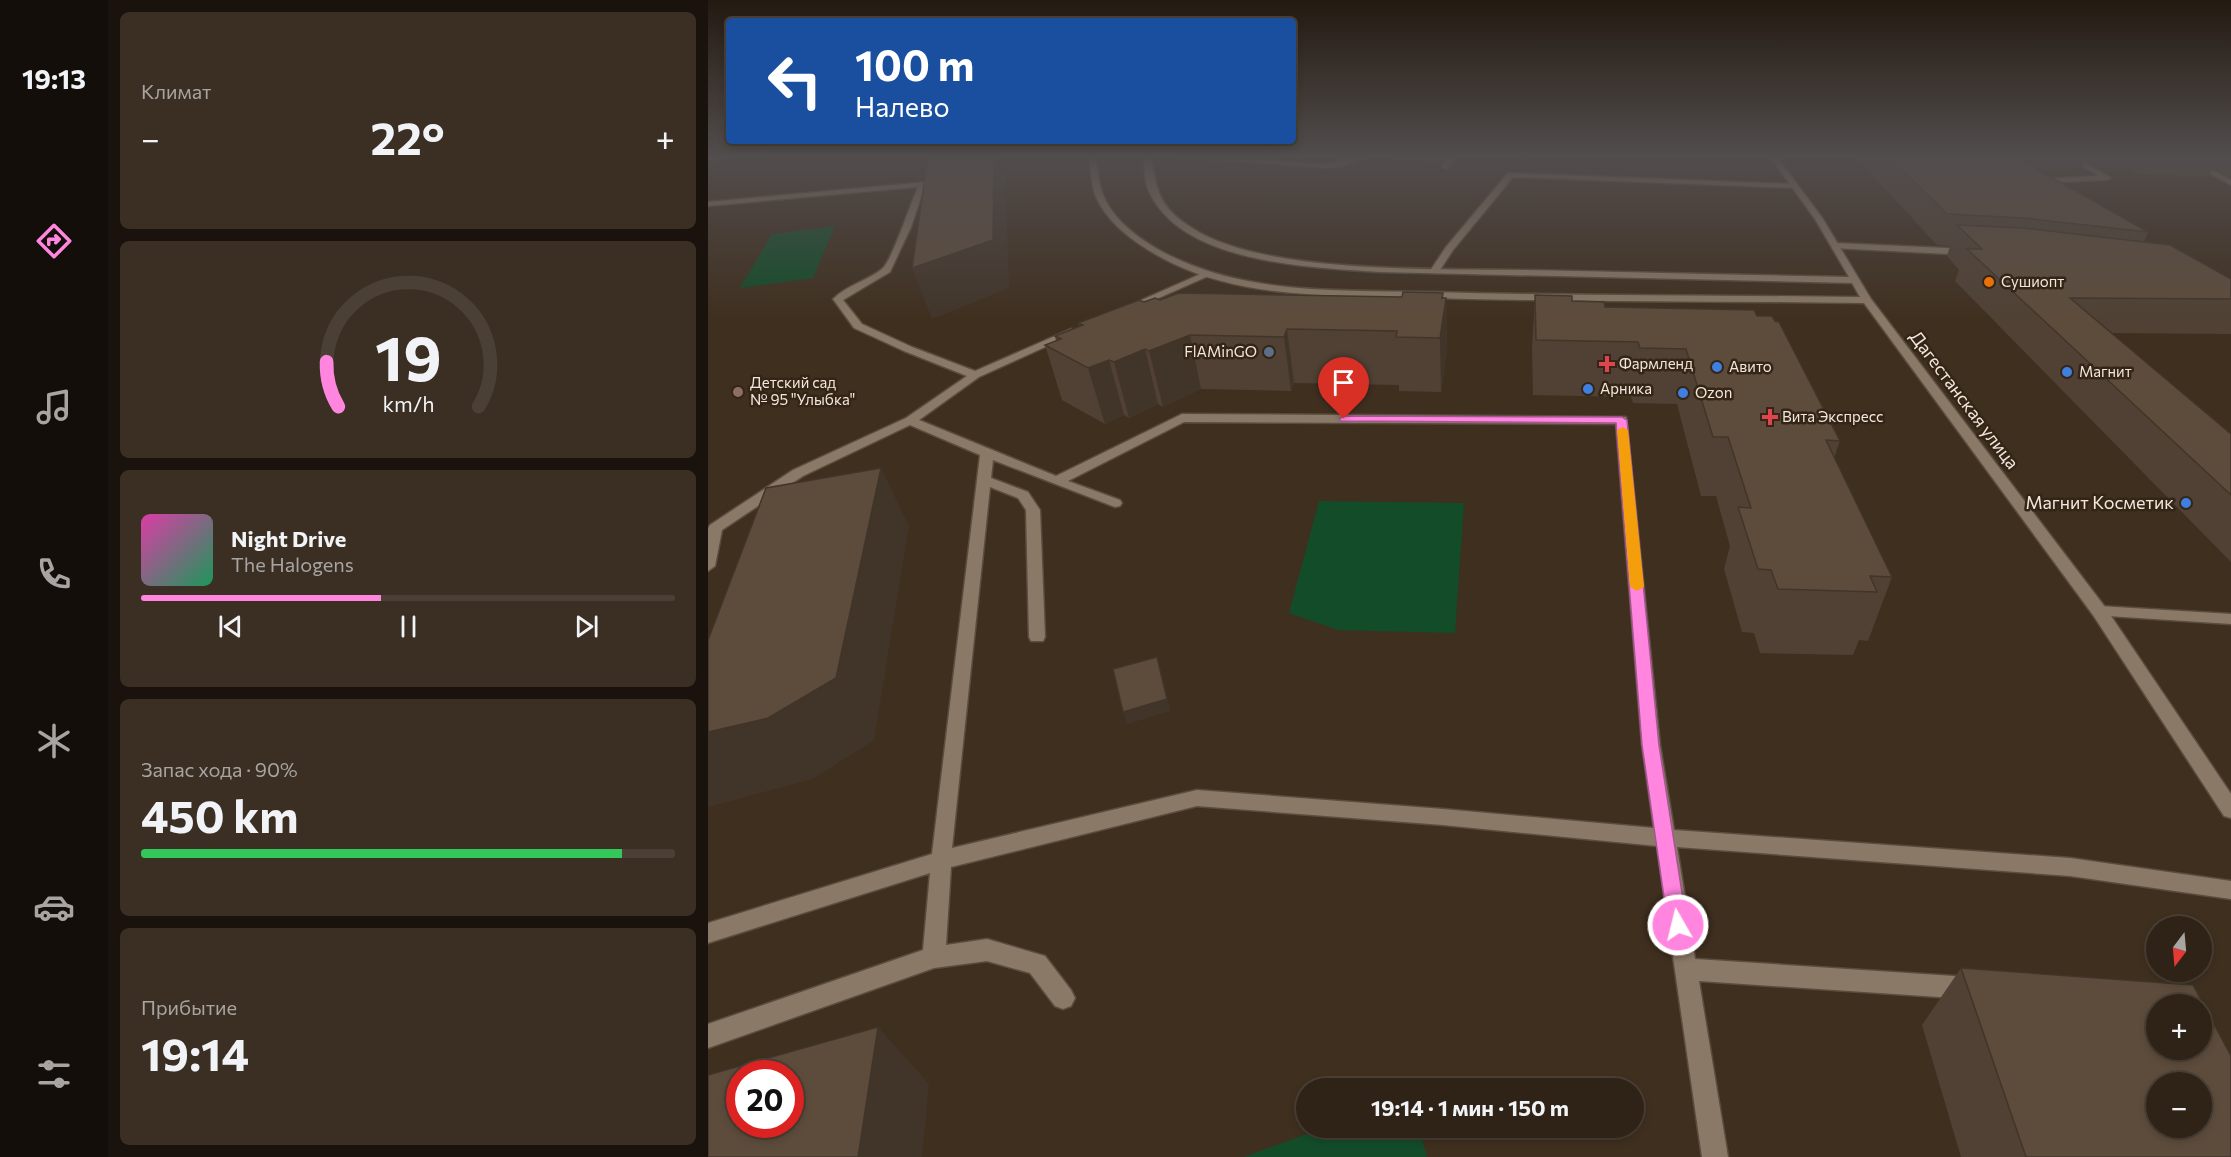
<!DOCTYPE html>
<html lang="ru">
<meta charset="utf-8">
<style>
body{margin:0;font-family:Commissioner,sans-serif;background:#3b2f24;color:#f1f3f6;height:100vh;display:flex;flex-direction:column;font-size:22px;white-space:nowrap}
*{box-sizing:border-box;margin:0}
p{font-size:20px;color:#a7a4a1}
.icon{flex:none;width:33px;height:33px;fill:none;stroke:currentColor;stroke-width:2;stroke-linecap:round;stroke-linejoin:round}
.map{position:relative;flex:1;overflow:hidden}
.sheet{display:flex;flex-direction:column;gap:12px;padding:12px;background:#1a130d;width:600px}
.sheet>*{flex:none}
.hud{position:absolute;left:18px;top:18px;width:570px;height:126px;border-radius:6px;box-shadow:0 3px 9px #0003,0 0 0 2px #4a4036;background:#1a4fa0;color:#fff;overflow:hidden}
.needle{width:39px;rotate:196deg}
.fabs{position:absolute;left:1438px;top:916px;display:grid;gap:12px}
.fabs a{display:grid;place-items:center;width:66px;height:66px;border-radius:50%;background:#2f2317;box-shadow:0 3px 9px #0003,0 0 0 2px #4a4036;font-size:30px}
.speed{position:absolute;left:18px;top:1060px;display:flex;gap:12px;font-size:30px;font-weight:700;text-align:center}
.speed>*{display:grid;place-content:center;width:78px;height:78px;border-radius:50%;background:#2f2317;box-shadow:0 3px 9px #0003,0 0 0 2px #4a4036;line-height:1}
.speed .limit{border:9px solid #d22;background:#fff;color:#111}
.pin{position:absolute;display:grid;place-items:center;width:51px;height:51px;color:#fff;margin:-62px -26px;border-radius:50% 50% 50% 0;rotate:-45deg;box-shadow:0 0 6px #0007}
.pin .icon{rotate:45deg}
.me{position:absolute;width:66px;margin:-33px;rotate:352deg;stroke-linejoin:round;filter:drop-shadow(0 0 4px #0008)}
.turn{display:flex;align-items:center;gap:21px;height:126px;padding:0 30px;font-size:27px}
.turn .icon{width:78px;height:78px;stroke-width:2.5}
.turn b{display:block;font-size:42px;line-height:51px}
.big{font-size:45px;font-weight:700;line-height:1.1}
.sheet .widget{flex:1;display:flex;flex-direction:column;justify-content:center;gap:9px;min-width:0;padding:0 21px;border-radius:9px;background:#3b2f24}
.sheet .dial{align-items:center;gap:0}
.dial svg{height:156px;overflow:visible;fill:none;stroke:#4a4036;stroke-width:7;stroke-linecap:round;text-anchor:middle}
.dial text{fill:#f1f3f6;stroke:none}
.song{display:flex;align-items:center;gap:18px}
.cover{width:72px;height:72px;border-radius:9px;background:linear-gradient(135deg,hsl(320 70% 55%),hsl(150 70% 35%))}
.played{height:6px;border-radius:3px;background:linear-gradient(90deg,#ff85df 45%,#4a4036 45%)}
.keys{display:flex;justify-content:space-around;direction:ltr}
.heat{display:flex;justify-content:space-between;align-items:center;font-size:33px;direction:ltr}
.charge{height:9px;border-radius:4px;background:linear-gradient(90deg,#34c759 90%,#4a4036 0)}
.trip{position:absolute;left:588px;top:1078px;width:348px;height:60px;border-radius:30px;background:#2f2317;box-shadow:0 3px 9px #0003,0 0 0 2px #4a4036;font-weight:700;line-height:60px;text-align:center}
main{display:flex;flex:1;min-height:0}
.menu{display:flex;flex-direction:column;width:108px;justify-content:space-around;align-items:center;background:#130e09;color:#a7a4a1}
.menu .icon{width:42px;height:42px}
.menu .active{color:#ff85df}
.menu b{font-size:27px;color:#f1f3f6}
.map>svg:first-child{display:block}
</style>
<main>
<nav class="menu">
<b>19:13</b>
<svg class="icon active" aria-label="directions" viewBox="0 0 24 24"><path d="M12 3l9 9-9 9-9-9zM9 14v-3h6M13 9l2 2-2 2"/></svg>
<svg class="icon" aria-label="music" viewBox="0 0 24 24"><path d="M9 18V5l10-2v13"/><circle cx="6" cy="18" r="3"/><circle cx="16" cy="16" r="3"/></svg>
<svg class="icon" aria-label="phone" viewBox="0 0 24 24"><path d="M5 4h4l2 5-3 2q2 4 5 5l2-3 5 2v4C11 20 4 13 5 4z"/></svg>
<svg class="icon" aria-label="climate" viewBox="0 0 24 24"><path d="M12 3v18M4 7l16 10M4 17L20 7"/></svg>
<svg class="icon" aria-label="car" viewBox="0 0 24 24"><path d="M5 17H2v-5l4-1 3-4h7l3 4 3 1v5h-3M9 17h6M6 11h13"/><circle cx="7" cy="17" r="2"/><circle cx="17" cy="17" r="2"/></svg>
<svg class="icon" aria-label="filters" viewBox="0 0 24 24"><path d="M4 7h16M4 17h16"/><circle cx="9" cy="7" r="2"/><circle cx="15" cy="17" r="2"/></svg>
</nav>
<section class="sheet">
<div class="widget"><p>Климат</p>
<div class="heat"><a>−</a><b class="big">22°</b><a>+</a></div>
</div>
<div class="widget dial"><svg viewBox="0 0 100 80">
<path d="M14 69A42 42 0 1 1 86 69"/>
<path d="M14 69A42 42 0 0 1 8 46" stroke="#ff85df"/>
<text x="50" y="56" font-size="32" font-weight="700">19</text>
<text x="50" y="72" font-size="11">km/h</text>
</svg></div>
<div class="widget">
<div class="song"><i class="cover"></i><div><b>Night Drive</b><p>The Halogens</p></div></div>
<div class="played"></div>
<div class="keys"><svg class="icon" aria-label="previous" viewBox="0 0 24 24"><path d="M18 5L8 12l10 7zM5 5v14"/></svg><svg class="icon" aria-label="pause" viewBox="0 0 24 24"><path d="M8 5v14M16 5v14"/></svg><svg class="icon" aria-label="next" viewBox="0 0 24 24"><path d="M6 5l10 7-10 7zM19 5v14"/></svg></div>
</div>
<div class="widget"><p>Запас хода · 90%</p><b class="big">450 km</b><div class="charge"></div></div>
<div class="widget"><p>Прибытие</p><b class="big">19:14</b></div>
</section>
<div class="map">
<svg width="1523" height="1157" viewBox="0 0 1523 1157">
<rect width="100%" height="100%" fill="#3f2f1f"/>
<!-- green -->
<g fill="#134c29">
<path d="M 127,226 L 105,278 L 32,288 L 64,234 Z"/>
<path d="M 611,501 L 756,503 L 747,633 L 630,630 L 581,613 Z"/>
<path d="M 615,1128 L 711,1128 L 719,1157 L 536,1157 Z"/>
</g>
<g fill="none" stroke-linecap="round" stroke-linejoin="round">
<!-- service casing -->
<g stroke="#5a4d3f" stroke-width="3">
<g id="service">
<path d="M 469,157 L 511,157 L 616,164 L 656,157 L 636,166 L 616,168 Z"/>
<path d="M 689,157 L 745,157 L 746,159 L 738,169 L 734,167 L 738,161 Z"/>
<path d="M 1359,157 L 1368,157 L 1403,178 L 1399,180 L 1327,183 L 1330,179 L 1391,176 Z"/>
<path d="M 1471,157 L 1480,157 L 1523,180 L 1523,185 Z"/>
<path d="M 800,173 L 1087,184 L 1091,186 L 1087,188 L 805,177 L 745,250 L 730,273 L 724,273 L 722,271 L 738,247 Z"/>
<path d="M 218,182 L 203,227 L 182,272 L 135,300 L 154,324 L 204,347 L 267,371 L 363,329 L 372,331 L 271,377 L 211,420 L 348,476 L 474,414 L 918,417 L 952,745 L 966,830 L 1362,858 L 1523,881 L 1523,899 L 1362,876 L 969,847 L 987,959 L 1261,977 L 1269,980 L 1272,988 L 1269,996 L 1261,999 L 991,981 L 1020,1157 L 994,1157 L 949,846 L 735,825 L 489,806 L 243,867 L 238,945 L 279,939 L 337,956 L 363,990 L 367,998 L 363,1006 L 355,1009 L 347,1006 L 322,973 L 279,961 L 226,968 L 0,1048 L 0,1024 L 215,950 L 222,873 L 0,943 L 0,923 L 224,854 L 272,455 L 202,425 L 95,476 L 14,530 L 7,566 L 0,571 L 0,528 L 2,525 L 85,470 L 198,418 L 259,376 L 196,351 L 146,328 L 125,299 C 139,285 159,281 174,269 C 184,261 203,202 210,187 L 0,206 L 0,202 ZM 476,422 L 908,424 L 934,745 L 946,828 L 735,809 L 489,790 L 244,848 L 282,487 L 310,498 L 318,510 L 321,637 L 323,641 L 335,641 L 337,637 L 332,510 L 320,492 L 283,478 L 285,460 L 407,507 L 412,506 L 414,503 L 412,500 L 360,481 Z"/>
<path d="M 1128,243 L 1260,249 L 1264,252 L 1260,255 L 1125,248 L 1124,246 Z"/>
<path d="M 497,272 L 505,274 L 419,312 L 411,310 Z"/>
<path d="M 1391,606 L 1523,614 L 1523,624 L 1385,615 L 1383,611 L 1385,607 Z"/>
</g>
</g>
<!-- minor casing -->
<g stroke="#5a4d3f" stroke-width="3">
<g id="minor">
<path d="M 0,157 L 20,157 L 0,161 Z"/>
<path d="M 381,157 L 388,157 C 390,170 390,185 396,197 C 409,227 447,250 476,262 C 553,295 644,290 726,292 C 868,296 1010,295 1152,297 L 1144,283 L 671,272 C 602,267 471,264 440,189 C 436,180 437,167 436,157 L 443,157 C 449,193 452,208 484,228 C 556,275 732,268 819,270 C 926,272 1033,275 1141,277 L 1107,219 L 1062,157 L 1069,157 L 1115,219 L 1163,299 L 1397,607 L 1523,794 L 1523,818 L 1516,816 L 1385,615 L 1156,303 C 1013,301 869,302 725,298 C 641,295 544,301 466,264 C 437,250 402,228 388,197 C 383,185 383,170 381,157 Z"/>
</g>
</g>
<!-- service -->
<use href="#service" fill="#8b7967" fill-rule="evenodd"/>
<!-- minor -->
<use href="#minor" fill="#8b7967" fill-rule="evenodd"/>
</g>
<!-- wall -->
<g fill="#504134">
<path d="M 1148,157 L 1523,157 L 1523,176 L 1521,176 L 1505,168 L 1501,176 L 1432,175 L 1418,167 L 1390,168 L 1377,160 L 1373,168 L 1330,170 L 1440,232 L 1436,242 L 1523,279 L 1523,334 L 1403,333 L 1523,434 L 1523,562 L 1247,281 L 1251,270 L 1239,256 L 1242,246 L 1229,245 Z"/>
<path d="M 735,293 L 735,298 L 738,298 L 739,350 L 733,392 L 691,391 L 691,385 L 586,383 L 583,391 L 493,389 L 455,407 L 450,404 L 421,418 L 416,415 L 397,424 L 354,400 L 337,345 L 348,341 L 347,336 L 371,326 L 370,323 L 436,302 L 452,300 L 694,297 Z"/>
<path d="M 827,295 L 897,307 L 1049,316 L 1132,441 L 1126,458 L 1184,577 L 1160,641 L 1151,640 L 1145,655 L 1052,653 L 1046,633 L 1034,632 L 1016,569 L 1022,546 L 1008,496 L 993,496 L 969,404 L 925,403 L 923,397 L 825,395 L 824,347 Z"/>
<path d="M 1253,968 L 1523,1157 L 1253,1157 L 1214,1025 Z"/>
</g>
<!-- shaded-wall -->
<g fill="#41352a">
<path d="M 286,157 L 297,157 L 301,288 L 224,319 L 204,268 Z"/>
<path d="M 735,293 L 736,316 L 738,298 L 739,350 L 733,392 L 732,338 Z"/>
<path d="M 579,329 L 586,383 L 583,391 L 576,337 Z"/>
<path d="M 482,335 L 493,389 L 455,407 L 441,351 Z"/>
<path d="M 437,349 L 450,404 L 421,418 L 406,362 Z"/>
<path d="M 401,360 L 416,415 L 397,424 L 380,368 Z"/>
<path d="M 173,468 L 201,526 L 166,740 L 105,779 L 0,807 L 0,732 Z"/>
<path d="M 449,657 L 463,711 L 419,724 L 415,712 Z"/>
<path d="M 170,1027 L 221,1084 L 214,1157 L 150,1157 Z"/>
</g>
<!-- building -->
<g fill="#5d4c3c" stroke="#41352a" stroke-width="1.5" fill-rule="evenodd">
<path d="M 220,157 L 286,157 L 285,240 L 204,268 Z"/>
<path d="M 1181,157 L 1308,157 L 1440,232 L 1316,218 L 1239,214 Z"/>
<path d="M 1249,225 L 1316,228 L 1462,245 L 1523,279 L 1523,299 L 1362,298 L 1523,434 L 1523,495 L 1259,249 L 1274,249 Z"/>
<path d="M 695,292 L 735,293 L 734,298 L 738,298 L 732,338 L 688,337 L 689,331 L 579,329 L 576,337 L 482,335 L 441,351 L 437,349 L 406,362 L 401,360 L 380,368 L 337,345 L 353,339 L 347,336 L 375,325 L 370,323 L 431,300 L 436,302 L 447,298 L 452,300 L 471,293 L 694,297 Z"/>
<path d="M 827,295 L 864,296 L 864,301 L 896,302 L 897,307 L 1046,310 L 1049,316 L 1064,316 L 1067,321 L 1071,322 L 1132,441 L 1118,440 L 1184,577 L 1162,576 L 1169,592 L 1070,589 L 1063,570 L 1050,569 L 1030,507 L 1043,508 L 1020,437 L 1005,437 L 978,349 L 932,348 L 930,342 L 828,340 Z"/>
<path d="M 173,468 L 128,678 L 60,718 L 0,732 L 0,640 L 58,488 Z"/>
<path d="M 449,657 L 459,699 L 415,712 L 405,669 Z"/>
<path d="M 1253,968 L 1485,985 L 1523,1056 L 1523,1157 L 1318,1157 ZM 1449,1005 L 1494,1005 L 1494,1050 L 1449,1050 ZM 1449,1083 L 1494,1083 L 1494,1128 L 1449,1128 Z"/>
<path d="M 170,1027 L 150,1157 L 0,1157 L 0,1075 ZM 32,1074 L 82,1074 L 82,1125 L 32,1125 Z"/>
</g>
<!-- sky -->
<linearGradient id="sky" x2="0" y2="1"><stop stop-color="#231a11"/><stop offset="0.49" stop-color="#524d4d"/><stop offset="1" stop-color="#524d4d" stop-opacity="0"/></linearGradient>
<rect width="1523" height="319" fill="url(#sky)"/>
<!-- route -->
<path fill="#ff85df" stroke="#a65691" stroke-width="1.5" d="M 636,416 L 914,417 L 919,420 L 951,745 L 979,925 L 977,932 L 970,934 L 963,932 L 960,925 L 934,745 L 908,423 L 633,421 L 631,419 Z"/>
<!-- slow -->
<path fill="#f59e0b" d="M 915,427 L 920,430 L 936,587 L 929,591 L 922,587 L 909,430 Z"/>
<!-- markers -->
<circle fill="#e8710a" stroke="#352516" stroke-width="2" cx="1281" cy="282" r="6"/>
<circle fill="#5c6f8a" stroke="#352516" stroke-width="2" cx="561" cy="352" r="6"/>
<g fill="#e0444e" stroke="#352516" stroke-width="2">
<path d="M896 355h6v6h6v6h-6v6h-6v-6h-6v-6h6z"/>
<path d="M1059 408h6v6h6v6h-6v6h-6v-6h-6v-6h6z"/>
</g>
<g fill="#3f7fe0" stroke="#352516" stroke-width="2">
<circle cx="1009" cy="367" r="6"/>
<circle cx="1359" cy="372" r="6"/>
<circle cx="880" cy="389" r="6"/>
<circle cx="975" cy="393" r="6"/>
<circle cx="1478" cy="503" r="6"/>
</g>
<circle fill="#8d6e63" stroke="#352516" stroke-width="2" cx="30" cy="392" r="6"/>
<g text-anchor="middle" stroke-width="5" stroke-linejoin="round" paint-order="stroke">
<!-- far-poi labels -->
<g font-size="15" fill="#f1e7dd" stroke="#352516" text-anchor="start">
<text x="1293" y="287">Сушиопт</text>
<text x="549" y="357" text-anchor="end">FlAMinGO</text>
<text x="911" y="369">Фармленд</text>
<text x="1021" y="372">Авито</text>
<text x="1371" y="377">Магнит</text>
<text x="42" y="388">Детский сад<tspan x="42" dy="17">№ 95 "Улыбка"</tspan></text>
<text x="892" y="394">Арника</text>
<text x="987" y="398">Ozon</text>
<text x="1074" y="422">Вита Экспресс</text>
</g>
<!-- street labels -->
<g font-size="18" fill="#f1e7dd" stroke="#352516">
<text transform="translate(1256 400) rotate(53)" y="6">Дагестанская улица</text>
</g>
<!-- poi labels -->
<g font-size="18" fill="#f1e7dd" stroke="#352516" text-anchor="end">
<text x="1466" y="509">Магнит Косметик</text>
</g>
</g>
</svg>
<div class="fabs">
<a><svg class="needle" viewBox="-14 -14 28 28"><path d="M0-13l5 13h-10z" fill="#e53935"/><path d="M0 13l5-13h-10z" fill="#a7a4a1"/></svg></a>
<a>+</a>
<a>−</a>
</div>
<div class="speed"><div class="limit">20</div></div>
<div class="pin" style="left:636px;top:419px;background:#d93025"><svg class="icon" aria-label="arrive" viewBox="0 0 24 24"><path d="M6 21V4h12l-3 4 3 4H6"/></svg></div>
<svg class="me" style="left:970px;top:925px" viewBox="-20 -20 40 40"><circle r="17" fill="#ff85df" stroke="#fff" stroke-width="3"/><path d="M0-11L8 9 0 5-8 9z" fill="#fff"/></svg>
<div class="trip">19:14 · 1 мин · 150 m</div>
<div class="hud">
<div class="turn"><svg class="icon" aria-label="left" viewBox="0 0 24 24"><path d="M17 20v-9H6M10 6l-5 5 5 5"/></svg><div><b>100 m</b>Налево</div></div>
</div>
</div>
</main>
